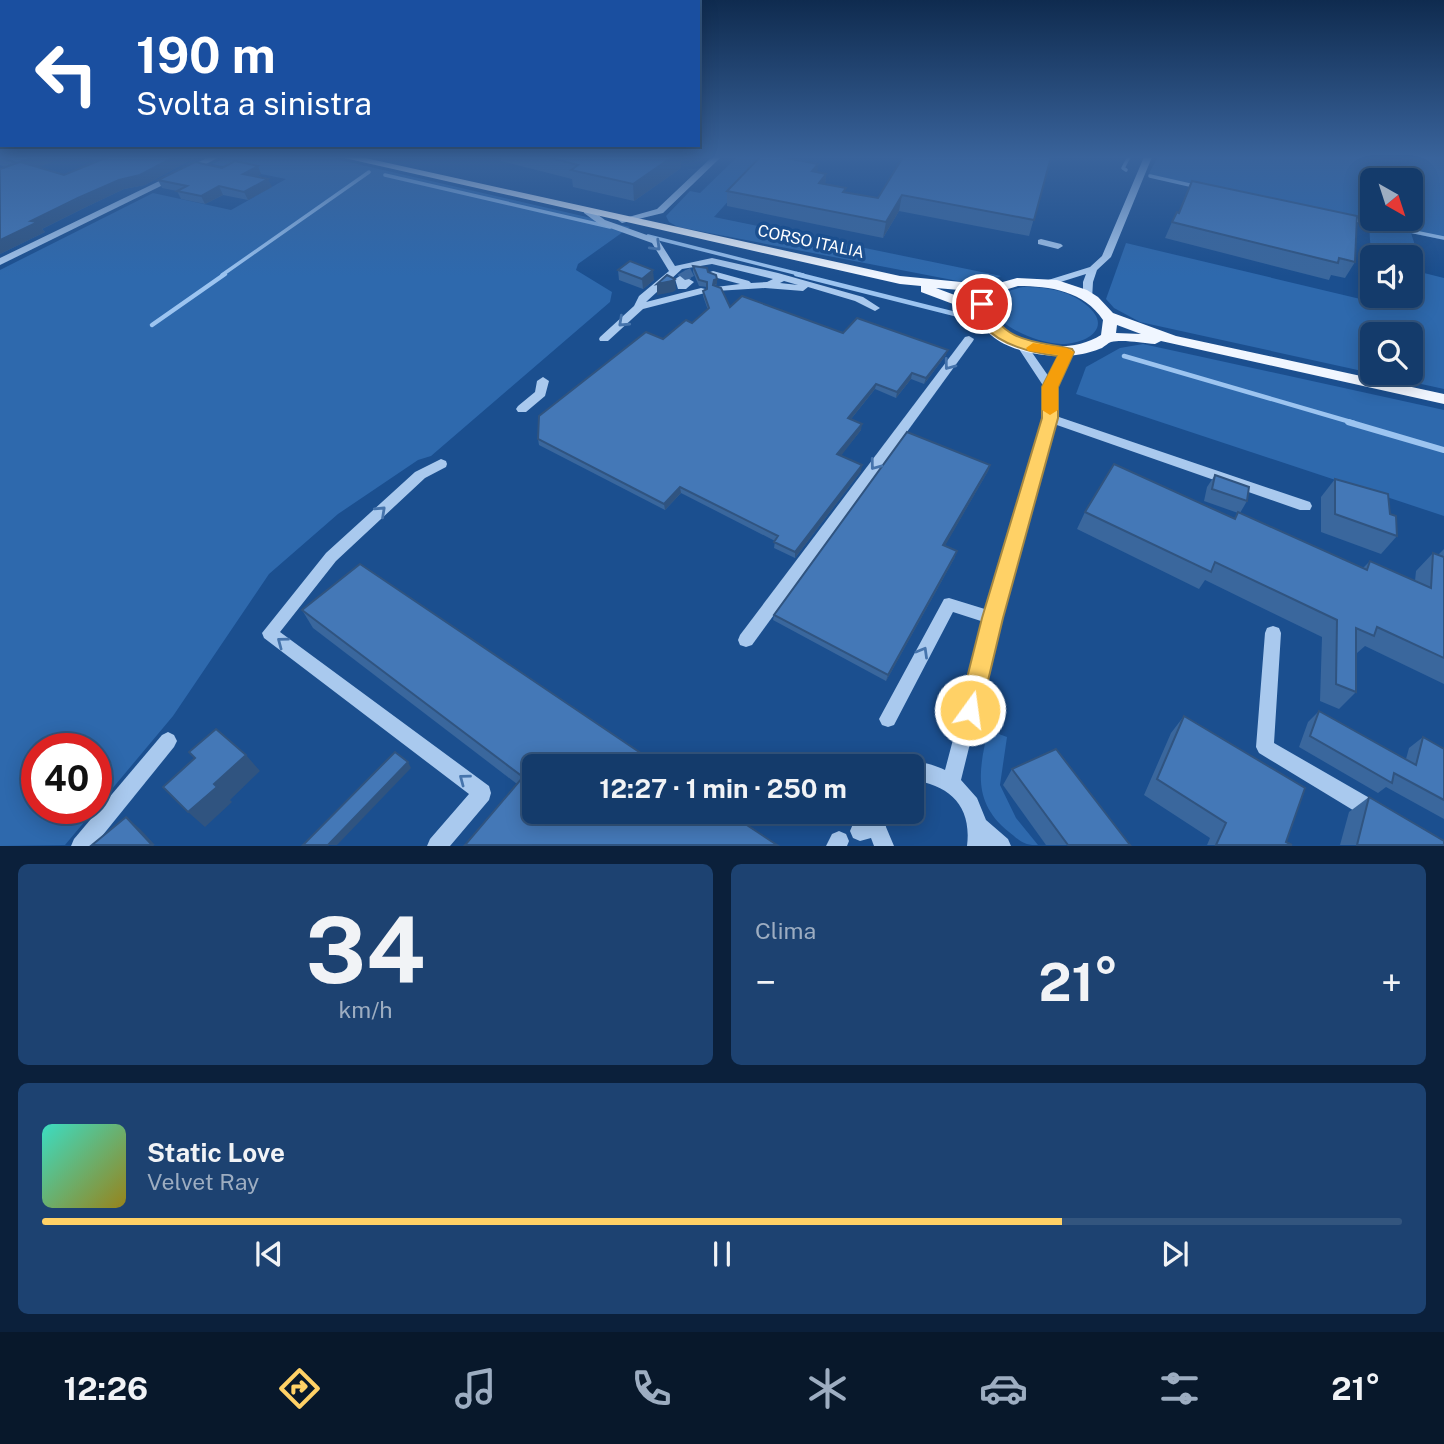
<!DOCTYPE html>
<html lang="it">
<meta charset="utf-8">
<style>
body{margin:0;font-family:"Public Sans",sans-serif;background:#1d4271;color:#f1f3f6;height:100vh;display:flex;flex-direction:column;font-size:26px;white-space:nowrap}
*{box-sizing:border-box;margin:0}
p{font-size:23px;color:#9dadc1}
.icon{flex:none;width:38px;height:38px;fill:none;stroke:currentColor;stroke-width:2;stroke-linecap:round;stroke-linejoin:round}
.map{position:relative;height:846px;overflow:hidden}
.side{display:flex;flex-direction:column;gap:18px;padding:18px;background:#0b203b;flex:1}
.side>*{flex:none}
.banner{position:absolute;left:0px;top:0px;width:700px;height:147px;box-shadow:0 4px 18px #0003,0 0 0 2px #33557e;background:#1a4fa0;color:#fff;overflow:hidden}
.needle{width:46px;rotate:141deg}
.buttons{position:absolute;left:1360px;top:168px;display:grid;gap:14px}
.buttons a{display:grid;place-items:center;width:63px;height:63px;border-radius:10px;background:#143b6b;box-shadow:0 4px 18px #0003,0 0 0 2px #33557e;font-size:35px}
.speed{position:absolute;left:21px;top:733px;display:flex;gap:14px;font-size:35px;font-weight:700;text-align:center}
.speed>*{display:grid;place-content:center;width:91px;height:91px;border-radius:50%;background:#143b6b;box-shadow:0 4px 18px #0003,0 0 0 2px #33557e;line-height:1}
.speed .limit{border:10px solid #d22;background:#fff;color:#111}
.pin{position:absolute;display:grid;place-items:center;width:60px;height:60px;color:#fff;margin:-30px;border:4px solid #fff;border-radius:50%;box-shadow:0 2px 7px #0007}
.me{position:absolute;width:77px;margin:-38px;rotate:14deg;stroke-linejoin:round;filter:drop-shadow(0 0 5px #0008)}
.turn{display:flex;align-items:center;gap:24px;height:147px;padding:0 21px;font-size:32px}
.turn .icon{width:91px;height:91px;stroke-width:2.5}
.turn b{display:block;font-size:49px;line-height:60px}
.big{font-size:52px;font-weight:700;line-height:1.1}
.side .widget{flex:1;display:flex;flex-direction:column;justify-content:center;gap:10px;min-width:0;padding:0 24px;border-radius:10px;background:#1d4271}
.side .dial{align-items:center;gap:0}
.dial b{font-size:91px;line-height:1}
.song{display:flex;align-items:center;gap:21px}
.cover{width:84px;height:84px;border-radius:10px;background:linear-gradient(135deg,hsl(170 70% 55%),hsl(50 70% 35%))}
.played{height:7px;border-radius:4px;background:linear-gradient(90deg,#ffd166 75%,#33557e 75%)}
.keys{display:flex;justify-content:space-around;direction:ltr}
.heat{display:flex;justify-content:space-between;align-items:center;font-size:38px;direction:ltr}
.side .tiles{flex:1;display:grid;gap:18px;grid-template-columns:1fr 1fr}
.widget:last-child{grid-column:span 2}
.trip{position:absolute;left:522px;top:754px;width:402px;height:70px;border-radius:10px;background:#143b6b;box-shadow:0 4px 18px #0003,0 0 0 2px #33557e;font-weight:700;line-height:70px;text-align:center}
.tabs{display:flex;height:112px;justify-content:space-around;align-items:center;background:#08182b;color:#9dadc1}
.tabs .icon{width:49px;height:49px}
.tabs .selected{color:#ffd166}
.tabs b{font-size:32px;color:#f1f3f6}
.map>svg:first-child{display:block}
</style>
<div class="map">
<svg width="1444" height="846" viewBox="0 0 1444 846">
<rect width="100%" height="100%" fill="#1b4f8f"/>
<!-- green -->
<g fill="#2e69ad" fill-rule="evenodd">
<path d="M 228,157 L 327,157 L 630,227 L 578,264 L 576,270 L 612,292 L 610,302 L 431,456 L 418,460 L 338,514 L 269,574 L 173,716 L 96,808 L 96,749 L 37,749 L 37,808 L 96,808 L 65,845 L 0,846 L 0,270 L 153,193 L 231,210 L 286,179 L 212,164 Z"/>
<path d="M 737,157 L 768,157 L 714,217 L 1001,276 L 986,282 L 963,282 L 678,227 L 669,222 L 666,216 L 690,191 L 700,193 Z"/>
<path d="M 1158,157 L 1444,157 L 1444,240 L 1411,233 L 1424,273 L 1444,278 L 1444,389 L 1140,322 L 1114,308 L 1106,299 L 1126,243 L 1373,302 L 1373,296 L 1410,296 L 1410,257 L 1372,257 L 1372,273 L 1369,223 L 1148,175 ZM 1372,180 L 1410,180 L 1410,219 L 1372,219 ZM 1372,334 L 1410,334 L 1410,373 L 1372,373 Z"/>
<path d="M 1023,287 C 1045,287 1068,290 1085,304 C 1115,327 1087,344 1061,344 C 1024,343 952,302 1023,287 Z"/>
<path d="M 1143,344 L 1444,410 L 1444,516 L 1076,394 L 1086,367 L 1120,348 Z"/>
<path d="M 988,730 L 1007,737 L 1000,785 L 1016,818 L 1038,845 C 1024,846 1019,840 1009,832 C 972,802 979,770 988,730 Z"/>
</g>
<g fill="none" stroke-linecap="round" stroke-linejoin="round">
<!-- stream-far2 -->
<g stroke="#9cc4f0" stroke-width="3.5">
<path d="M 1126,170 L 1123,168 L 1129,157"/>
<path d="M 385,175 L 610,227"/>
<path d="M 1150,176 L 1194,186"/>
<path d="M 1351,219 L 1444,238"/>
<path d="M 648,236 L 803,275"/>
<path d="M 222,275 L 369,172"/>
</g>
<!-- stream-far1 -->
<g stroke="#9cc4f0" stroke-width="4.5">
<path d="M 796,274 L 959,315"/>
<path d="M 152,325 L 225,274"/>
<path d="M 1124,356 L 1354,423"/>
</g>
<!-- stream -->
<path stroke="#9cc4f0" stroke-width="6" d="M 1348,422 L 1444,450"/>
<!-- minor-tunnel-far1 -->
<path stroke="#3d69a0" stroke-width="9" stroke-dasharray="9 4.5" stroke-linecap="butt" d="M 686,275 L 692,272"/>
<!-- minor-tunnel -->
<path stroke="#3d69a0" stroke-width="10" stroke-dasharray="10 5" stroke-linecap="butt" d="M 680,279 L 689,274"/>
<!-- minor -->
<g fill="#a9c9ee" fill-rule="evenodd">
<path d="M 209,157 L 220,157 L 0,265 L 0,258 Z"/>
<path d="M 712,157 L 721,157 L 663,213 L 622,223 L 618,220 L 657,209 Z"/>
<path d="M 1144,157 L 1152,157 L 1111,257 L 1097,270 L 1093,282 L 1092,299 L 1088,300 L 1083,297 L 1083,282 L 1086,274 L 1051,285 L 1045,285 L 1045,281 L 1090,267 L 1102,256 Z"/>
<path d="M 584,209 L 590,209 L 605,220 L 658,239 L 675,266 L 712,258 L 778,273 L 863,297 L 880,308 L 875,311 L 855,301 L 808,287 L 803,291 L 765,288 L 716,291 L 716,287 L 740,284 L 710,276 L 710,272 L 713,271 L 749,281 L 751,283 L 767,282 L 773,279 L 712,264 L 682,269 L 646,302 L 701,288 L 705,289 L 705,293 L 643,309 L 608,341 L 600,341 L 599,339 L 600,337 L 634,306 L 639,296 L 669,271 L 652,243 L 599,224 L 584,213 ZM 784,281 L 798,285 L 780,283 Z"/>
<path d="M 1041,239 L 1061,244 L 1063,246 L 1058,249 L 1038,244 L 1038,240 Z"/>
<path d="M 680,276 L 685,280 L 689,279 L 694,282 L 686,289 L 678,289 L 675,279 Z"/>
<path d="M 969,336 L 974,339 L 973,341 L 752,645 L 746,647 L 740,645 L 738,640 L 740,635 L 965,337 Z"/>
<path d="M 1020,340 L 1024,341 L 1049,377 L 1063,350 L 1067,349 L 1073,352 L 1056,387 L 1056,416 L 1310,502 L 1312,506 L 1310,510 L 1300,510 L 1054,424 L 1001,618 L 961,780 L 977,798 L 986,820 L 1008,839 L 1011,846 L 967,846 C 972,806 950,785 912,780 L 912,766 L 905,766 C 916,758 933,765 945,770 L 984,622 L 953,612 L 894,725 L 888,727 L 882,725 L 879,719 L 944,599 L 949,598 L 988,610 L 1044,418 L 1044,387 L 1015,343 Z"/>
<path d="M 543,377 L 549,381 L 545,396 L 526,412 L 518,412 L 516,409 L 518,406 L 535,392 L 537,381 Z"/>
<path d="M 441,459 L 446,461 L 447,464 L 446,467 L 425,478 L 336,561 L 280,632 L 489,786 L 491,793 L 489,800 L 450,846 L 427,846 L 430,839 L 469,794 L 264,638 L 262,633 L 326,553 L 415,472 Z"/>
<path d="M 1273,626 L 1279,628 L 1281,633 L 1274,743 L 1380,804 L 1382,811 L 1380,818 L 1373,820 L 1366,818 L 1259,753 L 1256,747 L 1265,633 L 1267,628 Z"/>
<path d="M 168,732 L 174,735 L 177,741 L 174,747 L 94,846 L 71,846 L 74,839 L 162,735 Z"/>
<path d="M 866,812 L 884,812 L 886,827 L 894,846 L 874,846 L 871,838 L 860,841 L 853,838 L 850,831 L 853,824 L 866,820 Z"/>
<path d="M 839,831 L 846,834 L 849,841 L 847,846 L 826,846 L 832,834 Z"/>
</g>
<!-- major -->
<path fill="#f0f6ff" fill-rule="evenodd" d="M 340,157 L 361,157 L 900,276 L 992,285 L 1017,278 L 1057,280 L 1087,290 L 1098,297 L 1113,313 L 1176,336 L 1444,394 L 1444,404 L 1161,341 L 1155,344 C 1142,343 1123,339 1111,342 C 1108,343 1105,346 1102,348 C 1095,351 1084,354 1076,355 C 1044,359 986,350 977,313 L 921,292 L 921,286 L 900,284 ZM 1018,286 C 1050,286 1084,291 1103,320 L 1101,335 C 1066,357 1001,348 989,304 L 998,292 ZM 936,288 L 983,292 L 976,303 ZM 1117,325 L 1141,334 L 1116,333 Z"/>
</g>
<!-- wall -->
<g fill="#3a679d">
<path d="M 0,157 L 64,175 L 98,161 L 86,157 L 194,158 L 145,185 L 124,189 L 84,208 L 42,229 L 45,232 L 0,254 L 5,167 L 0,165 Z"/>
<path d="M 501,157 L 680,157 L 681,168 L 634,201 L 573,187 L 572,179 L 501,161 Z"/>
<path d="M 1051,157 L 1029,236 L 899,211 L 883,238 L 727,206 L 727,191 L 817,172 L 826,174 L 825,184 L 846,193 L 878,198 Z"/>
<path d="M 261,174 L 256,177 L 272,187 L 248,200 L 223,195 L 205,204 L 181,199 L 177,191 L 162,188 L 158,180 Z"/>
<path d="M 1179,213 L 1355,262 L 1345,278 L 1331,275 L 1329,280 L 1165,238 L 1172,222 Z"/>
<path d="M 693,266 L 708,272 L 717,279 L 717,284 L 714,286 L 730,307 L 946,355 L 924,384 L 911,379 L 896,398 L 875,389 L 851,419 L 861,430 L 840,456 L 861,471 L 795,558 L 774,548 L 775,541 L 681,493 L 665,510 L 539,445 L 538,439 L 663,339 L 692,323 L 708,310 L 703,296 L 703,291 L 707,289 L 707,287 L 699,286 L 693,272 Z"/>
<path d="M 618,270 L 654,280 L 643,289 L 619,280 Z"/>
<path d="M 990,465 L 988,471 L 945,545 L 955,557 L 886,681 L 773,620 L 774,615 Z"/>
<path d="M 1215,475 L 1247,501 L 1240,513 L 1363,568 L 1370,561 L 1415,581 L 1416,571 L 1433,553 L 1438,555 L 1444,549 L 1444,684 L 1365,646 L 1357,653 L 1356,653 L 1356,692 L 1339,709 L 1320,701 L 1322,637 L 1205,580 L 1199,589 L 1077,529 L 1085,512 L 1234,519 L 1238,513 L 1204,501 L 1207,487 Z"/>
<path d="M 1335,479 L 1390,514 L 1397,536 L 1381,554 L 1321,532 L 1321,497 Z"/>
<path d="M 302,610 L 777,845 L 517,784 L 313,628 Z"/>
<path d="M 1319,711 L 1406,759 L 1409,748 L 1423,737 L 1444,749 L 1444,819 L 1386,787 L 1378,793 L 1299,747 L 1308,722 Z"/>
<path d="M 1184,716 L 1286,842 L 1292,845 L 1207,845 L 1210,838 L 1144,795 L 1171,733 Z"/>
<path d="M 1012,769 L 1130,845 L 1046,845 L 1003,785 Z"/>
<path d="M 1369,797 L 1444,845 L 1340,845 L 1349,812 Z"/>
</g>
<!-- shaded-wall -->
<g fill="#305480">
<path d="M 34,157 L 65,157 L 26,172 L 20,162 Z"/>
<path d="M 174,157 L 194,158 L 145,185 L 124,189 L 84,208 L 42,229 L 45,232 L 0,254 L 0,240 L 31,221 L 119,180 Z"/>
<path d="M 672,157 L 680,157 L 681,168 L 634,201 L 633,184 Z"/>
<path d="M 818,164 L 817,179 L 812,171 Z"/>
<path d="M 258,166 L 261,174 L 246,182 L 243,174 Z"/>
<path d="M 826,174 L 825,189 L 819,183 Z"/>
<path d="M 268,179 L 272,187 L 248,200 L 244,192 Z"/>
<path d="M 219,186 L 223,195 L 205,204 L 201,196 Z"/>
<path d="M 902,195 L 899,211 L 883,238 L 886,222 Z"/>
<path d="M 653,270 L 654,280 L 643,289 L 642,279 Z"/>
<path d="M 675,279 L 676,290 L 673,292 L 657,295 L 657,284 Z"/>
<path d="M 717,279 L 717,284 L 714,285 L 713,291 L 714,280 Z"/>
<path d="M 948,350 L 946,355 L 924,384 L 926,378 Z"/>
<path d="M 912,373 L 911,379 L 896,398 L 897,392 Z"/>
<path d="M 876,384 L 875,389 L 847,424 L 848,418 Z"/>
<path d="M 862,424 L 861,430 L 837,461 L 837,454 Z"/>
<path d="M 862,465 L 861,471 L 795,558 L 795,552 Z"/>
<path d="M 990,465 L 988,471 L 942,551 L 943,545 Z"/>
<path d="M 680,487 L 681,493 L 665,510 L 664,504 Z"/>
<path d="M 957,551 L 955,557 L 886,681 L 888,675 Z"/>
<path d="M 246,755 L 260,771 L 230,800 L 232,802 L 205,827 L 188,812 L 214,784 Z"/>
<path d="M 408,762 L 411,768 L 337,845 L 328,845 Z"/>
<path d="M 126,817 L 140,829 L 155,845 L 152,845 Z"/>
</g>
<!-- building -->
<g fill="#4478b7" stroke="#305480" stroke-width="2">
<path d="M 0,157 L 34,157 L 20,162 L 64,175 L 108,157 L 174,157 L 140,175 L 119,180 L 78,198 L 31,221 L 38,222 L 0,240 L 0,169 L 17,163 Z"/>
<path d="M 547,157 L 672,157 L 633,184 L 571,170 L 578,165 Z"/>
<path d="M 760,157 L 781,157 L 818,164 L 812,171 L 826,174 L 819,183 L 846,188 L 843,192 L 878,198 L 903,157 L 1051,157 L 1034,220 L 902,195 L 886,222 L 727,191 Z"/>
<path d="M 235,161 L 258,166 L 243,174 L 268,179 L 244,192 L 219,186 L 201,196 L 177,191 L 187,186 L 158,180 L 195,162 L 222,168 Z"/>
<path d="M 1192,181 L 1357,216 L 1355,262 L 1339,258 L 1338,263 L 1172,222 L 1177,212 L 1179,213 Z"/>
<path d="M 630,261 L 653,270 L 642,279 L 618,270 Z"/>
<path d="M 693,266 L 707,268 L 708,272 L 716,275 L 717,279 L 714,280 L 713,285 L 721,288 L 730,307 L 742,296 L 843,333 L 857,318 L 948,350 L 926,378 L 912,373 L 897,392 L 876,384 L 848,418 L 862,424 L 837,454 L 862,465 L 795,552 L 774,542 L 778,536 L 680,487 L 664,504 L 538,439 L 539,416 L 646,332 L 663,339 L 686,320 L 692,323 L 709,308 L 703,291 L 707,289 L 707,282 L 699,280 Z"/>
<path d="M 667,275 L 675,279 L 672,281 L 657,284 Z"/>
<path d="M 907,432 L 990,465 L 943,545 L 957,551 L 888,675 L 774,615 Z"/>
<path d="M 1114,464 L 1235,519 L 1238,512 L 1367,570 L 1370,561 L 1431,588 L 1433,553 L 1444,557 L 1444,658 L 1377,627 L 1374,636 L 1356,628 L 1356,692 L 1336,684 L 1337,620 L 1215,562 L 1211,572 L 1085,512 Z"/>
<path d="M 1215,475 L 1249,487 L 1247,501 L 1212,489 Z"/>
<path d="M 1335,479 L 1388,494 L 1390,514 L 1396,516 L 1397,536 L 1335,514 Z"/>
<path d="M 360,564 L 660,766 L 534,766 L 534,812 L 727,812 L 777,845 L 465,845 L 523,777 L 302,610 Z"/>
<path d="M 1319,711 L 1416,765 L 1423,737 L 1444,749 L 1444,800 L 1394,773 L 1392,783 L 1310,736 Z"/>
<path d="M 1184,716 L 1305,788 L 1286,842 L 1292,845 L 1216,845 L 1226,823 L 1157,779 Z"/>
<path d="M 216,729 L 246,755 L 214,784 L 217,787 L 188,812 L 163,787 L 195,758 L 189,752 Z"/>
<path d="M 1056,749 L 1130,845 L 1068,845 L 1012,769 Z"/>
<path d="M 395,752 L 408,762 L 328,845 L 303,845 Z"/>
<path d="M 1369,797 L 1444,841 L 1444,845 L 1357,845 Z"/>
<path d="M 126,817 L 152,845 L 92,845 Z"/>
</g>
<!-- one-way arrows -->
<defs><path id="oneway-chevron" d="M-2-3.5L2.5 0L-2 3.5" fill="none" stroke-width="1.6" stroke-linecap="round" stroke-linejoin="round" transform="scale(1.75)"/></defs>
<g stroke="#4674ac">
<use href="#oneway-chevron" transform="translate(656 246) rotate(44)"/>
<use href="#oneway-chevron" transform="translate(623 322) rotate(137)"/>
<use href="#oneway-chevron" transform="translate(949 365) rotate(127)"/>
<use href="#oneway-chevron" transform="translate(875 465) rotate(127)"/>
<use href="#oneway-chevron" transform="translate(381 511) rotate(-43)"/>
<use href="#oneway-chevron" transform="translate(282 642) rotate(-143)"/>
<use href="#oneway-chevron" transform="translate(923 652) rotate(-60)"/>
<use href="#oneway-chevron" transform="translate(464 779) rotate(-143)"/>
</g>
<!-- sky -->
<linearGradient id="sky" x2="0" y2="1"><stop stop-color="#0f2b4f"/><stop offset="0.57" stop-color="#39639b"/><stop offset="1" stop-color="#39639b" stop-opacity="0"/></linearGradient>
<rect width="1444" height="276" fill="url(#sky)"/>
<!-- route -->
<path fill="#ffd166" stroke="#a68842" stroke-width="2" d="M 982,300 L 989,304 C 1002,344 1038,341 1072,349 L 1074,352 L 1058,387 L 1058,418 L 1003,618 L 981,710 L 978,718 L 970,721 L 962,718 L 959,710 L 982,618 L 1042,418 L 1042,387 L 1058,356 C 1033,353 1000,345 983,325 C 979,319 978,310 976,304 Z"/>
<!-- slow -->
<path fill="#f59e0b" d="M 1033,343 L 1067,348 L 1074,352 L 1058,387 L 1058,410 L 1050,415 L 1042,410 L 1042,387 L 1058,355 L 1028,351 L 1026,348 Z"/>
<g text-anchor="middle" stroke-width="7" stroke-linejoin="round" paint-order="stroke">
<!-- far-street labels -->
<g font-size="16" fill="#fff" stroke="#1b4f8f">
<text transform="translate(811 241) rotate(12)" y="6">CORSO ITALIA</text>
</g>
</g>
</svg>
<div class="buttons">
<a><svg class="needle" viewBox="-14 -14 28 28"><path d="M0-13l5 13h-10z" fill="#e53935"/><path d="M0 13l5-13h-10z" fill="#9dadc1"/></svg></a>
<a><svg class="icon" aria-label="sound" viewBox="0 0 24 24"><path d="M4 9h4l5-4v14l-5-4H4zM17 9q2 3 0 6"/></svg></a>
<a><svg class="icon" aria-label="search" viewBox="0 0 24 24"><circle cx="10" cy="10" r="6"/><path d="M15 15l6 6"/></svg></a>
</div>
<div class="speed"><div class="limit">40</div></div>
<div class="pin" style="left:982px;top:304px;background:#d93025"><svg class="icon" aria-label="arrive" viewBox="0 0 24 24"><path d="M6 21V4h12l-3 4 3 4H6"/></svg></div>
<svg class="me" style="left:970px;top:710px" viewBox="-20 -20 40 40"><circle r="17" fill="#ffd166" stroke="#fff" stroke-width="3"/><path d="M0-11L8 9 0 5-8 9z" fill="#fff"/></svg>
<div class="trip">12:27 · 1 min · 250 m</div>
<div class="banner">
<div class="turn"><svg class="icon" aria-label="left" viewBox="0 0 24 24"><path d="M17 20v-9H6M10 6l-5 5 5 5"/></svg><div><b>190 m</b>Svolta a sinistra</div></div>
</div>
</div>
<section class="side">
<div class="tiles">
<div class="widget dial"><b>34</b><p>km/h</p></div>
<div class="widget"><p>Clima</p>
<div class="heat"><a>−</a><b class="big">21°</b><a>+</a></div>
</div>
<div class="widget">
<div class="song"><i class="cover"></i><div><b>Static Love</b><p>Velvet Ray</p></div></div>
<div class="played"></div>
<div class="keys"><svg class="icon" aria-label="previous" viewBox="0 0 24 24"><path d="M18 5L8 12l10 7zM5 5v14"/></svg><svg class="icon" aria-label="pause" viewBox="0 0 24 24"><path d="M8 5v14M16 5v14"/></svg><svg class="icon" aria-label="next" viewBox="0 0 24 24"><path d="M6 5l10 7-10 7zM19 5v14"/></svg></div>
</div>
</div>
</section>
<nav class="tabs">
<b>12:26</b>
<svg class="icon selected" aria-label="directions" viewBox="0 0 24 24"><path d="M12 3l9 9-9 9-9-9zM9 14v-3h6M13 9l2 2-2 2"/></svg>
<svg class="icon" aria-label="music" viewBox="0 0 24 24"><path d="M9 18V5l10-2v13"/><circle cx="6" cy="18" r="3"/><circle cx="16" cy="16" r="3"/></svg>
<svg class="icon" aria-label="phone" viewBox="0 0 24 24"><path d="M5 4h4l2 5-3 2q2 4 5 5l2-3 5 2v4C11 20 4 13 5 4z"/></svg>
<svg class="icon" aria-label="climate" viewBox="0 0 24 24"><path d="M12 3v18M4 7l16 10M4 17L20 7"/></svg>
<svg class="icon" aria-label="car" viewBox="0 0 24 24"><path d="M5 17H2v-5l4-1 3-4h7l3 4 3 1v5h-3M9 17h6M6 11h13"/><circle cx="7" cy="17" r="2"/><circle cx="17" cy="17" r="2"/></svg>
<svg class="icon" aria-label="filters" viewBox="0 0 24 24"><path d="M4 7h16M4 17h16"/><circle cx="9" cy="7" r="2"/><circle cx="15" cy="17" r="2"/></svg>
<b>21°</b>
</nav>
